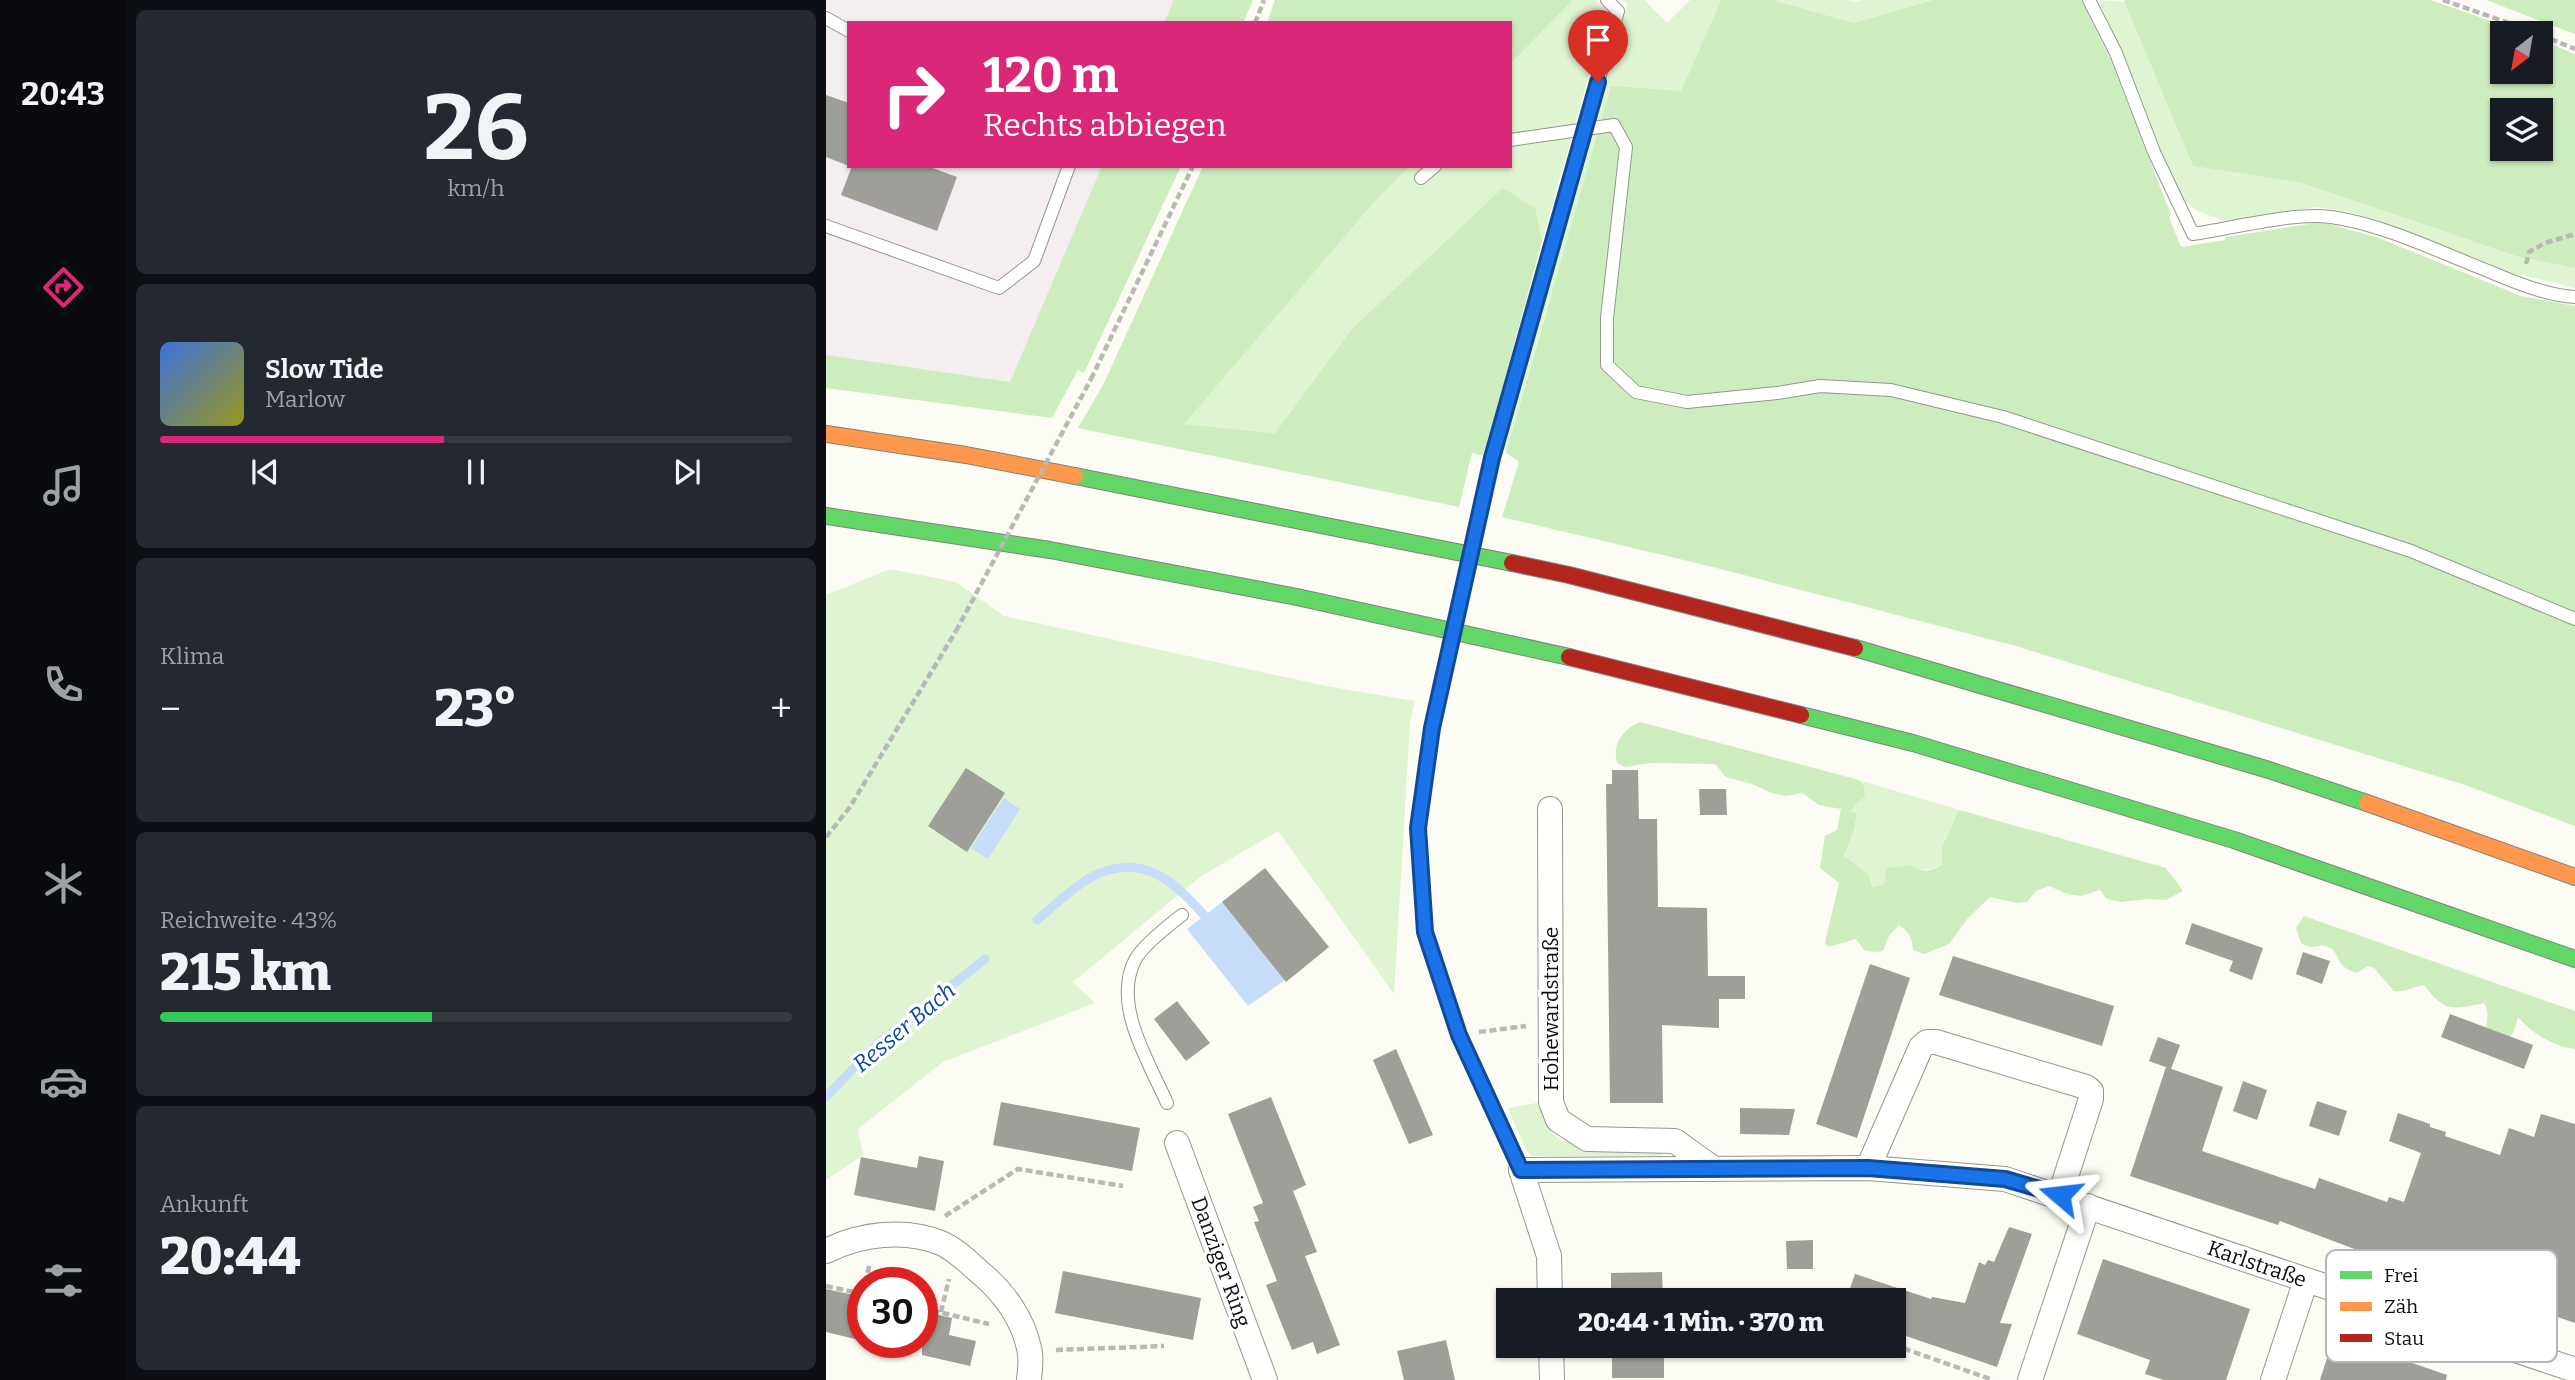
<!DOCTYPE html>
<html lang="de">
<meta charset="utf-8">
<style>
body{margin:0;font-family:Bitter,serif;background:#242831;color:#f1f3f6;height:100vh;display:flex;flex-direction:column;font-size:26px;white-space:nowrap}
*{box-sizing:border-box;margin:0}
p{font-size:23px;color:#9ea1a6}
.icon{flex:none;width:38px;height:38px;fill:none;stroke:currentColor;stroke-width:2;stroke-linecap:round;stroke-linejoin:round}
.map{position:relative;flex:1;overflow:hidden}
.side{display:flex;flex-direction:column;gap:10px;padding:10px;background:#0d0f14;width:700px}
.side>*{flex:none}
.hud{position:absolute;left:21px;top:21px;width:665px;height:147px;border-radius:0px;box-shadow:0 2px 5px #0004;background:#db2777;color:#fff;overflow:hidden}
.needle{width:46px;rotate:211deg}
.tools{position:absolute;left:1664px;top:21px;display:grid;gap:14px}
.tools a{display:grid;place-items:center;width:63px;height:63px;border-radius:0px;background:#171b24;box-shadow:0 2px 5px #0004;font-size:35px}
.speed{position:absolute;left:21px;top:1267px;display:flex;gap:14px;font-size:35px;font-weight:700;text-align:center}
.speed>*{display:grid;place-content:center;width:91px;height:91px;border-radius:50%;background:#171b24;box-shadow:0 2px 5px #0004;line-height:1}
.speed .limit{border:10px solid #d22;background:#fff;color:#111}
.pin{position:absolute;display:grid;place-items:center;width:60px;height:60px;color:#fff;margin:-72px -30px;border-radius:50% 50% 50% 0;rotate:-45deg;box-shadow:0 0 7px #0007}
.pin .icon{rotate:45deg}
.me{position:absolute;width:77px;margin:-38px;rotate:287deg;stroke-linejoin:round;filter:drop-shadow(0 0 5px #0008)}
.turn{display:flex;align-items:center;gap:24px;height:147px;padding:0 21px;font-size:32px}
.turn .icon{width:91px;height:91px;stroke-width:2.5}
.turn b{display:block;font-size:49px;line-height:60px}
.big{font-size:52px;font-weight:800;line-height:1.1}
.side .card{flex:1;display:flex;flex-direction:column;justify-content:center;gap:10px;min-width:0;padding:0 24px;border-radius:10px;background:#242831}
.side .dial{align-items:center;gap:0}
.dial b{font-size:91px;line-height:1}
.song{display:flex;align-items:center;gap:21px}
.cover{width:84px;height:84px;border-radius:10px;background:linear-gradient(135deg,hsl(220 70% 55%),hsl(60 70% 35%))}
.played{height:7px;border-radius:4px;background:linear-gradient(90deg,#db2777 45%,#363941 45%)}
.keys{display:flex;justify-content:space-around;direction:ltr}
.heat{display:flex;justify-content:space-between;align-items:center;font-size:38px;direction:ltr}
.charge{height:10px;border-radius:5px;background:linear-gradient(90deg,#34c759 43%,#363941 0)}
.trip{position:absolute;left:670px;top:1288px;width:410px;height:70px;border-radius:0px;background:#171b24;box-shadow:0 2px 5px #0004;font-weight:800;line-height:70px;text-align:center}
main{display:flex;flex:1;min-height:0}
.dock{display:flex;flex-direction:column;width:126px;justify-content:space-around;align-items:center;background:#090b0e;color:#9ea1a6}
.dock .icon{width:49px;height:49px}
.dock .active{color:#db2777}
.dock b{font-size:32px;color:#f1f3f6}
.map>svg:first-child{display:block}
</style>
<main>
<nav class="dock">
<b>20:43</b>
<svg class="icon active" aria-label="directions" viewBox="0 0 24 24"><path d="M12 3l9 9-9 9-9-9zM9 14v-3h6M13 9l2 2-2 2"/></svg>
<svg class="icon" aria-label="music" viewBox="0 0 24 24"><path d="M9 18V5l10-2v13"/><circle cx="6" cy="18" r="3"/><circle cx="16" cy="16" r="3"/></svg>
<svg class="icon" aria-label="phone" viewBox="0 0 24 24"><path d="M5 4h4l2 5-3 2q2 4 5 5l2-3 5 2v4C11 20 4 13 5 4z"/></svg>
<svg class="icon" aria-label="climate" viewBox="0 0 24 24"><path d="M12 3v18M4 7l16 10M4 17L20 7"/></svg>
<svg class="icon" aria-label="car" viewBox="0 0 24 24"><path d="M5 17H2v-5l4-1 3-4h7l3 4 3 1v5h-3M9 17h6M6 11h13"/><circle cx="7" cy="17" r="2"/><circle cx="17" cy="17" r="2"/></svg>
<svg class="icon" aria-label="filters" viewBox="0 0 24 24"><path d="M4 7h16M4 17h16"/><circle cx="9" cy="7" r="2"/><circle cx="15" cy="17" r="2"/></svg>
</nav>
<section class="side">
<div class="card dial"><b>26</b><p>km/h</p></div>
<div class="card">
<div class="song"><i class="cover"></i><div><b>Slow Tide</b><p>Marlow</p></div></div>
<div class="played"></div>
<div class="keys"><svg class="icon" aria-label="previous" viewBox="0 0 24 24"><path d="M18 5L8 12l10 7zM5 5v14"/></svg><svg class="icon" aria-label="pause" viewBox="0 0 24 24"><path d="M8 5v14M16 5v14"/></svg><svg class="icon" aria-label="next" viewBox="0 0 24 24"><path d="M6 5l10 7-10 7zM19 5v14"/></svg></div>
</div>
<div class="card"><p>Klima</p>
<div class="heat"><a>−</a><b class="big">23°</b><a>+</a></div>
</div>
<div class="card"><p>Reichweite · 43%</p><b class="big">215 km</b><div class="charge"></div></div>
<div class="card"><p>Ankunft</p><b class="big">20:44</b></div>
</section>
<div class="map">
<svg width="1749" height="1380" viewBox="0 0 1749 1380">
<rect width="100%" height="100%" fill="#fcfcf4"/>
<!-- industrial -->
<path fill="#f4eef0" d="M 0,0 L 369,0 L 359,23 L 23,23 L 23,166 L 295,166 L 194,392 L 0,364 Z"/>
<!-- green -->
<g fill="#dff4d1">
<path d="M 747,0 L 769,0 L 781,11 L 716,241 L 708,208 L 526,329 L 449,433 L 357,424 L 544,207 L 584,166 L 684,166 L 684,64 Z"/>
<path d="M 797,0 L 818,0 L 841,23 L 864,0 L 895,0 L 855,91 L 723,300 L 680,453 L 677,443 L 801,4 Z"/>
<path d="M 947,0 L 1021,0 L 1027,2 L 1036,0 L 1107,0 L 1028,23 Z"/>
<path d="M 1273,0 L 1300,2 L 1367,166 L 1476,183 L 1693,257 L 1749,268 L 1749,288 L 1687,273 L 1556,222 L 1525,212 L 1492,207 L 1398,221 L 1372,211 L 1358,201 L 1333,149 Z"/>
<path d="M 64,569 L 130,582 L 178,616 L 500,686 L 589,701 L 584,723 L 568,994 L 452,831 L 374,877 L 247,982 L 269,1003 L 117,1062 L 32,1129 L 37,1155 L 0,1180 L 0,595 Z"/>
<path d="M 1033,780 L 1137,811 L 1126,824 L 1116,847 L 1116,865 C 1106,869 1099,869 1089,872 C 1074,876 1061,884 1046,887 L 1018,857 L 1028,830 L 1031,814 L 1025,813 L 1028,806 L 1039,797 L 1038,786 Z"/>
<path d="M 716,1102 C 717,1119 721,1132 737,1141 L 835,1149 L 836,1156 L 705,1156 L 700,1150 L 682,1108 Z"/>
</g>
<!-- forest -->
<g fill="#cdedbe" fill-rule="evenodd">
<path d="M 348,0 L 427,0 L 417,23 L 338,23 Z"/>
<path d="M 449,0 L 747,0 L 684,64 L 684,23 L 441,23 Z"/>
<path d="M 895,0 L 947,0 L 1028,23 L 1107,0 L 1255,0 L 1285,60 L 1345,215 L 1343,217 L 1355,247 L 1399,240 L 1399,237 L 1496,222 L 1553,238 L 1695,296 L 1749,306 L 1749,826 L 1639,785 L 1190,646 L 883,566 L 676,517 L 693,462 L 680,453 L 785,86 L 855,91 Z"/>
<path d="M 1298,0 L 1605,0 L 1699,33 L 1676,33 L 1676,72 L 1715,72 L 1715,40 L 1749,54 L 1749,268 L 1693,257 L 1476,183 L 1367,166 ZM 1676,110 L 1715,110 L 1715,149 L 1676,149 Z"/>
<path d="M 1660,0 L 1749,0 L 1749,34 Z"/>
<path d="M 276,166 L 355,166 L 258,373 L 252,370 L 226,418 L 0,388 L 0,355 L 184,382 Z"/>
<path d="M 377,166 L 584,166 L 544,207 L 358,424 L 449,433 L 526,329 L 677,188 L 709,208 L 716,241 L 658,456 L 646,453 L 633,507 L 252,428 L 278,383 Z"/>
<path d="M 814,722 L 1033,780 L 1038,786 L 1039,797 L 1028,806 L 1025,812 L 1031,813 L 1028,830 L 1018,856 L 1042,874 L 1046,887 L 1058,884 L 1061,868 L 1084,865 C 1095,874 1104,871 1116,865 L 1116,847 L 1132,812 L 1137,811 L 1340,868 L 1357,891 L 1340,900 L 1320,899 L 1295,902 L 1281,899 L 1274,890 L 1255,896 L 1241,894 L 1223,886 L 1210,891 L 1201,902 L 1190,903 L 1164,897 L 1142,918 L 1123,944 L 1098,954 L 1087,950 C 1086,937 1083,932 1073,925 L 1063,936 L 1057,951 L 1049,952 L 1038,950 L 1030,939 L 1003,947 L 999,943 L 1013,883 L 994,868 L 999,836 L 1011,830 L 1015,809 L 993,805 L 976,793 L 960,796 L 946,793 L 926,784 L 900,777 L 889,764 L 824,763 L 799,767 L 791,763 C 786,744 797,729 814,722 Z"/>
<path d="M 1478,916 L 1749,1011 L 1749,1049 C 1728,1046 1706,1034 1692,1017 L 1688,1031 L 1682,1039 L 1659,1040 C 1659,1028 1665,1012 1658,1003 C 1624,1010 1619,1012 1598,985 C 1587,987 1580,992 1568,991 L 1548,968 L 1542,966 L 1531,973 C 1526,971 1520,969 1516,965 C 1511,959 1510,949 1502,947 C 1491,943 1488,951 1475,943 L 1470,928 Z"/>
</g>
<!-- water -->
<g fill="#c6ddfa">
<path d="M 178,798 L 194,809 L 162,859 L 145,848 Z"/>
<path d="M 396,902 L 459,980 L 422,1006 L 361,929 Z"/>
</g>
<g fill="none" stroke-linecap="round" stroke-linejoin="round">
<!-- stream -->
<g stroke="#c6ddfa" stroke-width="9">
<path d="M 211,920 C 227,907 244,890 262,879 C 317,848 350,883 385,923"/>
<path d="M 0,1097 L 50,1045 L 159,959"/>
</g>
</g>
<!-- building -->
<g fill="#9f9e99">
<path d="M 0,95 L 23,103 L 23,166 L 0,157 Z"/>
<path d="M 26,166 L 101,166 L 131,177 L 111,231 L 15,195 Z"/>
<path d="M 140,768 L 179,793 L 141,852 L 102,826 Z"/>
<path d="M 786,770 L 812,770 L 813,819 L 831,819 L 832,907 L 881,908 L 882,976 L 919,976 L 919,999 L 893,999 L 893,1028 L 836,1025 L 837,1103 L 784,1103 L 780,784 L 786,784 Z"/>
<path d="M 873,789 L 900,789 L 901,815 L 874,815 Z"/>
<path d="M 439,868 L 503,947 L 460,982 L 396,902 Z"/>
<path d="M 1366,923 L 1437,948 L 1426,980 L 1403,971 L 1407,961 L 1359,944 Z"/>
<path d="M 1477,952 L 1504,961 L 1496,984 L 1470,974 Z"/>
<path d="M 1127,956 L 1288,1006 L 1276,1046 L 1113,995 Z"/>
<path d="M 1044,964 L 1084,978 L 1031,1138 L 990,1124 Z"/>
<path d="M 351,1001 L 384,1043 L 360,1061 L 328,1019 Z"/>
<path d="M 1624,1014 L 1707,1045 L 1698,1069 L 1615,1037 Z"/>
<path d="M 1332,1037 L 1354,1045 L 1345,1069 L 1323,1061 Z"/>
<path d="M 570,1049 L 607,1135 L 583,1144 L 547,1060 Z"/>
<path d="M 1340,1067 L 1397,1087 L 1376,1151 L 1489,1189 L 1493,1178 L 1561,1202 L 1563,1197 L 1578,1202 L 1595,1153 L 1563,1141 L 1572,1113 L 1604,1124 L 1604,1127 L 1620,1132 L 1619,1136 L 1674,1155 L 1683,1128 L 1708,1137 L 1715,1114 L 1749,1124 L 1749,1323 L 1597,1271 L 1596,1273 L 1555,1259 L 1454,1221 L 1452,1225 L 1304,1176 Z"/>
<path d="M 1417,1081 L 1441,1090 L 1431,1120 L 1407,1111 Z"/>
<path d="M 445,1097 L 480,1185 L 467,1191 L 491,1252 L 479,1256 L 514,1345 L 491,1354 L 487,1342 L 466,1350 L 440,1285 L 451,1281 L 428,1222 L 433,1221 L 427,1207 L 437,1203 L 402,1114 Z"/>
<path d="M 1491,1101 L 1521,1111 L 1513,1136 L 1483,1126 Z"/>
<path d="M 175,1102 L 314,1128 L 306,1171 L 167,1145 Z"/>
<path d="M 914,1108 L 969,1109 L 963,1135 L 914,1134 Z"/>
<path d="M 93,1156 L 118,1161 L 109,1211 L 28,1195 L 35,1157 L 91,1168 Z"/>
<path d="M 1183,1227 L 1206,1234 L 1174,1323 L 1186,1324 L 1171,1367 L 1068,1332 L 1068,1300 L 1020,1300 L 1029,1274 L 1105,1299 L 1106,1297 L 1139,1303 L 1153,1262 L 1159,1265 L 1162,1260 L 1168,1262 Z"/>
<path d="M 987,1240 L 987,1269 L 961,1269 L 960,1241 Z"/>
<path d="M 1277,1259 L 1424,1309 L 1400,1380 L 1338,1380 L 1319,1374 L 1324,1360 L 1251,1334 Z"/>
<path d="M 237,1271 L 375,1298 L 367,1340 L 229,1313 Z"/>
<path d="M 836,1272 L 837,1300 L 785,1300 L 785,1273 Z"/>
<path d="M 0,1289 L 37,1297 L 37,1341 L 0,1332 Z"/>
<path d="M 96,1311 L 126,1318 L 123,1335 L 150,1341 L 144,1366 L 96,1355 Z"/>
<path d="M 1508,1336 L 1621,1375 L 1620,1380 L 1494,1380 Z"/>
<path d="M 620,1340 L 629,1380 L 578,1380 L 571,1351 Z"/>
<rect x="786" y="1346" width="52" height="32"/>
</g>
<g fill="none" stroke-linecap="round" stroke-linejoin="round">
<!-- lane casing -->
<g stroke="#959592" stroke-width="14">
<g id="lane">
<path d="M 1263,0 L 1290,53 L 1328,152 L 1367,234 C 1407,228 1468,212 1505,217 C 1557,224 1618,254 1667,273 C 1693,284 1721,295 1749,297"/>
<path d="M 0,18 L 23,31"/>
<path d="M 684,140 L 788,125 L 800,147 L 781,318 L 781,365 L 810,392 L 861,402 L 951,393 L 994,386 L 1065,390 L 1177,417 L 1585,551 L 1749,619"/>
<path d="M 595,178 L 609,166"/>
<path d="M 0,226 L 173,288 L 208,261 L 243,166"/>
<path d="M 666,458 L 792,11 L 781,0"/>
<path d="M 606,728 L 592,828 L 599,932 L 633,1035 L 695,1170"/>
<path d="M 341,1103 C 323,1062 286,1005 309,960 C 316,946 343,925 356,915"/>
</g>
</g>
<!-- street casing -->
<g stroke="#959592" stroke-width="26">
<g id="street">
<path d="M 724,809 L 725,1102 L 732,1120 L 761,1139 L 849,1141 L 888,1169"/>
<path d="M 351,1143 L 439,1380"/>
<path d="M 1042,1168 L 1095,1047 L 1101,1042 L 1110,1042 L 1260,1087 L 1265,1091 L 1265,1099 L 1234,1195"/>
<path d="M 0,1251 C 34,1234 79,1228 115,1243 C 131,1250 145,1265 158,1276 C 179,1294 197,1320 203,1348 C 206,1358 204,1370 203,1380"/>
<path d="M 724,1300 L 723,1256 L 695,1170 L 1042,1168 L 1179,1179 L 1749,1370"/>
<path d="M 725,1346 L 726,1380"/>
<path d="M 1204,1380 L 1262,1206"/>
<path d="M 1447,1380 L 1480,1280"/>
</g>
</g>
<!-- fast casing -->
<g stroke="#82827f" stroke-width="18">
<g id="fast">
<path d="M 249,476 L 686,563"/>
<path d="M 0,516 L 224,550 L 471,597 L 743,657"/>
<path d="M 1029,648 L 1443,770 L 1541,803"/>
<path d="M 975,715 L 1087,743 L 1408,840 L 1749,959"/>
</g>
</g>
<!-- slow casing -->
<g stroke="#82827f" stroke-width="18">
<g id="slow">
<path d="M 0,434 L 140,455 L 249,476"/>
<path d="M 1541,803 L 1749,877"/>
</g>
</g>
<!-- jam casing -->
<g stroke="#82827f" stroke-width="18">
<g id="jam">
<path d="M 686,563 L 743,575 L 1029,648"/>
<path d="M 743,657 L 975,715"/>
</g>
</g>
<!-- path -->
<g stroke="#b8b8b7" stroke-width="4.5" stroke-dasharray="7 3.5" stroke-linecap="butt">
<path d="M 1617,0 L 1711,33"/>
<path d="M 429,23 L 438,0"/>
<path d="M 1715,35 L 1749,49"/>
<path d="M 1700,264 L 1703,252 L 1719,243 L 1749,234"/>
<path d="M 265,379 L 367,166"/>
<path d="M 0,837 L 24,807 L 130,631"/>
<path d="M 653,1032 L 700,1026"/>
<path d="M 119,1216 L 192,1169 L 297,1186"/>
<path d="M 39,1283 L 44,1263"/>
<path d="M 0,1286 L 37,1294"/>
<path d="M 96,1308 L 163,1324"/>
<path d="M 115,1312 L 123,1279"/>
<path d="M 1068,1345 L 1167,1380"/>
<path d="M 230,1350 L 338,1346"/>
</g>
<!-- lane -->
<use href="#lane" stroke="#fffffd" stroke-width="12"/>
<!-- street -->
<use href="#street" stroke="#fffffd" stroke-width="24"/>
<!-- fast -->
<use href="#fast" stroke="#63d668" stroke-width="16"/>
<!-- slow -->
<use href="#slow" stroke="#ff974d" stroke-width="16"/>
<!-- jam -->
<use href="#jam" stroke="#b3261e" stroke-width="16"/>
<!-- lane-bridge casing -->
<g stroke="#959592" stroke-width="14" stroke-linecap="butt">
<path id="lane-bridge" d="M 606,728 L 666,458"/>
</g>
<!-- path-bridge -->
<path stroke="#b8b8b7" stroke-width="4.5" stroke-dasharray="7 3.5" stroke-linecap="butt" d="M 130,631 L 265,379"/>
<!-- lane-bridge -->
<use href="#lane-bridge" stroke="#fffffd" stroke-width="12"/>
</g>
<g fill="none" stroke-linecap="round" stroke-linejoin="round">
<!-- route casing -->
<g stroke="#114b97" stroke-width="18">
<path id="route" d="M 772,82 L 666,458 L 606,728 L 592,828 L 599,932 L 633,1035 L 695,1170 L 1042,1168 L 1179,1179 L 1234,1195"/>
</g>
<!-- route -->
<use href="#route" stroke="#1a73e8" stroke-width="12"/>
</g>
<g text-anchor="middle" stroke-width="7" stroke-linejoin="round" paint-order="stroke">
<!-- street labels -->
<g font-size="21" fill="#0e0e0e" stroke="#fff">
<text transform="translate(725 1009) rotate(-90)" y="7">Hohewardstraße</text>
<text transform="translate(395 1262) rotate(70)" y="7">Danziger Ring</text>
<text transform="translate(1431 1264) rotate(19)" y="7">Karlstraße</text>
</g>
<!-- water labels -->
<g font-size="23" font-style="italic" fill="#0b46ad" stroke="#fff">
<text transform="translate(78 1027) rotate(-40)" y="8">Resser Bach</text>
</g>
</g>
<!-- legend -->
<rect x="1500" y="1250" width="231" height="112" rx="10" fill="#fff" stroke="#b7b7b7" stroke-width="2"/>
<rect x="1514" y="1271" width="32" height="8" fill="#63d668"/>
<rect x="1514" y="1302" width="32" height="9" fill="#ff974d"/>
<rect x="1514" y="1334" width="32" height="8" fill="#b3261e"/>
<g font-size="19" fill="#0e0e0e">
<text x="1558" y="1282">Frei</text>
<text x="1558" y="1313">Zäh</text>
<text x="1558" y="1345">Stau</text>
</g>
</svg>
<div class="tools">
<a><svg class="needle" viewBox="-14 -14 28 28"><path d="M0-13l5 13h-10z" fill="#e53935"/><path d="M0 13l5-13h-10z" fill="#9ea1a6"/></svg></a>
<a><svg class="icon" aria-label="layers" viewBox="0 0 24 24"><path d="M12 4l9 5-9 5-9-5zM3 14l9 5 9-5"/></svg></a>
</div>
<div class="speed"><div class="limit">30</div></div>
<div class="pin" style="left:772px;top:82px;background:#d93025"><svg class="icon" aria-label="arrive" viewBox="0 0 24 24"><path d="M6 21V4h12l-3 4 3 4H6"/></svg></div>
<svg class="me" style="left:1234px;top:1195px" viewBox="-20 -20 40 40"><path d="M0-17L14 15 0 8-14 15z" fill="#1a73e8" stroke="#fff" stroke-width="4"/></svg>
<div class="trip">20:44 · 1 Min. · 370 m</div>
<div class="hud">
<div class="turn"><svg class="icon" aria-label="right" viewBox="0 0 24 24"><path d="M7 20v-9h11M14 6l5 5-5 5"/></svg><div><b>120 m</b>Rechts abbiegen</div></div>
</div>
</div>
</main>
